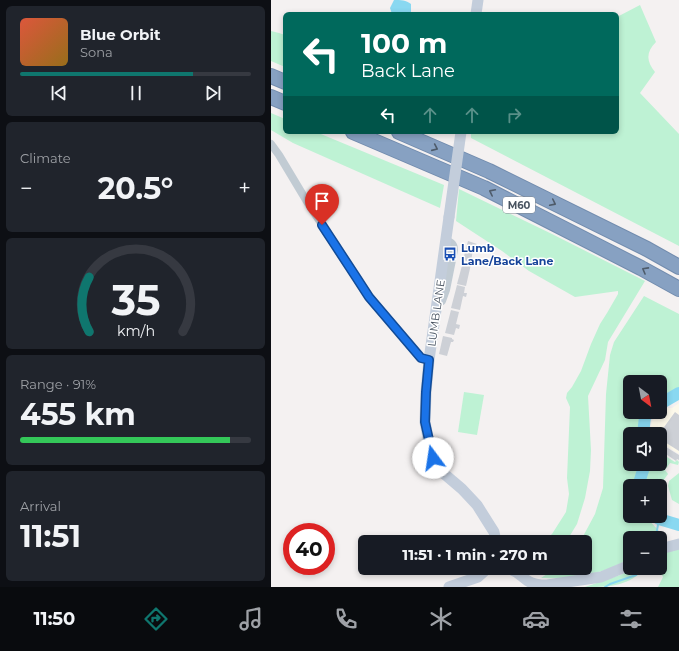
<!DOCTYPE html>
<meta charset="utf-8">
<style>
body{margin:0;font-family:Montserrat,sans-serif;background:#20242c;color:#f1f3f6;height:100vh;display:flex;flex-direction:column;font-size:15px;white-space:nowrap}
*{box-sizing:border-box;margin:0}
p{font-size:13px;color:#9ea1a6}
.icon{flex:none;width:22px;height:22px;fill:none;stroke:currentColor;stroke-width:2;stroke-linecap:round;stroke-linejoin:round}
.map{position:relative;flex:1;overflow:hidden}
.panel{display:flex;flex-direction:column;gap:6px;padding:6px;background:#0d0f14;width:271px}
.panel>*{flex:none}
.banner{position:absolute;left:12px;top:12px;width:336px;height:122px;border-radius:6px;box-shadow:0 2px 6px #0003;background:#00695c;color:#fff;overflow:hidden}
.needle{width:26px;rotate:148deg}
.controls{position:absolute;left:352px;top:375px;display:grid;gap:8px}
.controls a{display:grid;place-items:center;width:44px;height:44px;border-radius:6px;background:#171b24;box-shadow:0 2px 6px #0003;font-size:20px}
.speed{position:absolute;left:12px;top:523px;display:flex;gap:8px;font-size:20px;font-weight:700;text-align:center}
.speed>*{display:grid;place-content:center;width:52px;height:52px;border-radius:50%;background:#171b24;box-shadow:0 2px 6px #0003;line-height:1}
.speed .limit{border:6px solid #d22;background:#fff;color:#111}
.pin{position:absolute;display:grid;place-items:center;width:34px;height:34px;color:#fff;margin:-41px -17px;border-radius:50% 50% 50% 0;rotate:-45deg;box-shadow:0 0 4px #0007}
.pin .icon{rotate:45deg}
.me{position:absolute;width:44px;margin:-22px;rotate:346deg;stroke-linejoin:round;filter:drop-shadow(0 0 3px #0008)}
.turn{display:flex;align-items:center;gap:14px;height:84px;padding:0 12px;font-size:18px}
.turn .icon{width:52px;height:52px;stroke-width:2.5}
.turn b{display:block;font-size:28px;line-height:34px}
.lanes{display:flex;align-items:center;height:38px;padding:0 12px;background:#0003;justify-content:center;gap:20px;direction:ltr}
.lanes .off{opacity:.35}
.big{font-size:30px;font-weight:700;line-height:1.1}
.panel .tile{flex:1;display:flex;flex-direction:column;justify-content:center;gap:6px;min-width:0;padding:0 14px;border-radius:6px;background:#20242c}
.panel .dial{align-items:center;gap:0}
.dial svg{height:104px;overflow:visible;fill:none;stroke:#363941;stroke-width:7;stroke-linecap:round;text-anchor:middle}
.dial text{fill:#f1f3f6;stroke:none}
.song{display:flex;align-items:center;gap:12px}
.cover{width:48px;height:48px;border-radius:6px;background:linear-gradient(135deg,hsl(10 70% 55%),hsl(40 70% 35%))}
.played{height:4px;border-radius:2px;background:linear-gradient(90deg,#0f766e 75%,#363941 75%)}
.keys{display:flex;justify-content:space-around;direction:ltr}
.heat{display:flex;justify-content:space-between;align-items:center;font-size:22px;direction:ltr}
.charge{height:6px;border-radius:3px;background:linear-gradient(90deg,#34c759 91%,#363941 0)}
.trip{position:absolute;left:87px;top:535px;width:234px;height:40px;border-radius:6px;background:#171b24;box-shadow:0 2px 6px #0003;font-weight:700;line-height:40px;text-align:center}
.dock{display:flex;height:64px;justify-content:space-around;align-items:center;background:#090b0e;color:#9ea1a6}
.dock .icon{width:28px;height:28px}
.dock .active{color:#0f766e}
.dock b{font-size:18px;color:#f1f3f6}
main{display:flex;flex:1;min-height:0}
.map>svg:first-child{display:block}
</style>
<main>
<section class="panel">
<div class="tile">
<div class="song"><i class="cover"></i><div><b>Blue Orbit</b><p>Sona</p></div></div>
<div class="played"></div>
<div class="keys"><svg class="icon" aria-label="previous" viewBox="0 0 24 24"><path d="M18 5L8 12l10 7zM5 5v14"/></svg><svg class="icon" aria-label="pause" viewBox="0 0 24 24"><path d="M8 5v14M16 5v14"/></svg><svg class="icon" aria-label="next" viewBox="0 0 24 24"><path d="M6 5l10 7-10 7zM19 5v14"/></svg></div>
</div>
<div class="tile"><p>Climate</p>
<div class="heat"><a>−</a><b class="big">20.5°</b><a>+</a></div>
</div>
<div class="tile dial"><svg viewBox="0 0 100 80">
<path d="M14 69A42 42 0 1 1 86 69"/>
<path d="M14 69A42 42 0 0 1 14 27" stroke="#0f766e"/>
<text x="50" y="56" font-size="32" font-weight="700">35</text>
<text x="50" y="72" font-size="11">km/h</text>
</svg></div>
<div class="tile"><p>Range · 91%</p><b class="big">455 km</b><div class="charge"></div></div>
<div class="tile"><p>Arrival</p><b class="big">11:51</b></div>
</section>
<div class="map">
<svg width="408" height="587" viewBox="0 0 408 587">
<rect width="100%" height="100%" fill="#f4f1f1"/>
<!-- commercial -->
<path fill="#fdf9eb" d="M 408,403 L 408,454 L 389,442 L 389,434 L 378,434 L 381,421 L 392,408 L 401,408 Z"/>
<!-- green -->
<g fill="#bef2d4">
<path d="M 369,5 L 385,42 C 375,52 375,61 384,72 L 369,93 L 408,134 L 408,246 L 200,138 L 200,132 L 346,132 L 346,17 Z"/>
<path d="M 0,31 L 8,33 L 14,35 L 14,67 L 0,61 Z"/>
<path d="M 0,113 L 14,119 L 14,132 L 45,132 L 173,185 L 169,208 L 22,143 L 0,130 Z"/>
<path d="M 188,189 L 281,234 L 374,281 L 337,342 L 334,360 L 317,396 L 320,450 L 319,471 L 314,498 L 306,524 L 295,542 L 271,542 L 281,534 L 295,512 L 298,494 L 296,478 L 299,407 L 295,398 L 296,393 L 301,387 L 310,371 L 320,344 L 329,324 L 336,313 L 347,294 L 347,291 L 304,297 L 258,271 L 231,251 L 185,221 Z"/>
<path d="M 373,296 L 408,314 L 408,387 L 389,397 L 389,382 L 359,382 L 359,412 L 372,412 L 370,414 L 365,434 L 359,434 L 359,464 L 369,464 L 363,481 L 364,486 L 359,486 L 359,516 L 374,516 L 388,531 L 388,538 L 359,538 L 359,558 C 333,575 300,579 270,578 L 285,568 L 314,568 L 314,542 L 309,542 L 324,514 L 332,488 L 335,394 L 339,355 L 343,342 Z"/>
<path d="M 193,392 L 213,395 L 206,435 L 187,432 Z"/>
<path d="M 389,443 L 393,446 L 390,451 L 391,454 L 404,462 L 406,460 L 408,462 L 407,465 L 399,463 L 394,470 L 397,474 L 392,481 L 395,517 L 394,520 L 388,516 L 389,516 L 389,486 L 372,486 C 373,479 375,472 376,464 L 389,464 Z"/>
<path d="M 408,473 L 408,504 L 401,500 L 397,486 L 398,481 Z"/>
<path d="M 408,549 L 408,587 L 387,587 L 392,577 L 387,568 L 389,568 L 389,556 L 399,550 Z"/>
<path d="M 364,568 L 370,568 L 371,571 C 356,587 334,587 314,587 L 349,575 Z"/>
</g>
<!-- water -->
<path fill="#89d8f1" d="M 123,0 C 130,0 135,0 140,4 L 140,14 L 121,14 L 119,8 Z"/>
<g fill="none" stroke-linecap="round" stroke-linejoin="round">
<!-- stream -->
<g stroke="#89d8f1" stroke-width="2">
<path d="M 385,536 L 388,519"/>
<path d="M 334,587 L 339,584 L 365,575 L 372,568"/>
</g>
<!-- river -->
<g stroke="#89d8f1" stroke-width="12">
<path d="M 389,404 L 408,393"/>
<path d="M 372,434 L 374,417 L 379,412"/>
<path d="M 368,486 L 368,483 L 374,464"/>
<path d="M 384,516 L 388,519 L 408,525"/>
</g>
</g>
<!-- building -->
<g fill="#cdd0d6">
<path d="M 197,241 L 206,244 L 205,246 L 207,247 L 205,250 L 202,249 L 200,262 L 192,260 Z"/>
<path d="M 192,262 L 200,264 L 195,286 L 186,284 Z"/>
<path d="M 186,285 L 194,287 L 193,293 L 196,293 L 195,297 L 192,296 L 189,310 L 180,308 Z"/>
<path d="M 180,310 L 188,312 L 185,324 L 189,325 L 188,329 L 185,328 L 183,335 L 174,333 Z"/>
<path d="M 172,336 L 181,338 L 181,339 L 183,340 L 182,342 L 180,342 L 176,356 L 168,354 Z"/>
<path d="M 404,412 L 408,415 L 408,451 L 389,439 L 389,434 L 388,434 Z"/>
<path d="M 395,447 L 408,455 L 408,460 L 406,459 L 405,461 L 392,452 Z"/>
</g>
<g fill="none" stroke-linecap="round" stroke-linejoin="round">
<!-- highway casing -->
<g stroke="#728cae" stroke-width="16">
<g id="highway">
<path d="M 0,76 L 14,82"/>
<path d="M 0,97 L 14,103"/>
<path d="M 82,132 L 213,188 L 370,268 L 408,289"/>
<path d="M 128,132 L 218,171 L 376,249 L 408,267"/>
</g>
</g>
<!-- street -->
<g stroke="#c1cbd3" stroke-width="8">
<path d="M 0,144 L 8,155 L 35,200 L 87,280 L 99,297 L 150,358 L 158,360"/>
<path d="M 166,304 L 171,301 L 175,290 L 183,250 C 183,244 181,242 175,241"/>
</g>
<!-- secondary -->
<g stroke="#c3cddb" stroke-width="11">
<path d="M 205,14 L 207,0"/>
<path d="M 178,217 L 158,360 L 155,392 L 154,422 L 160,453 L 164,462 L 171,472 L 191,489 L 206,505 L 223,532 L 225,542"/>
<path d="M 389,549 L 408,544"/>
<path d="M 219,568 C 226,572 234,567 241,570 C 247,572 252,578 257,581 C 263,585 270,585 276,585 L 330,577 L 359,565"/>
<path d="M 178,587 L 207,577 L 217,568"/>
</g>
<!-- highway -->
<use href="#highway" stroke="#87a1c2" stroke-width="14"/>
<!-- secondary-bridge -->
<path stroke="#c3cddb" stroke-width="11" d="M 178,217 L 190,132"/>
</g>
<!-- one-way arrows -->
<defs><path id="oneway-chevron" d="M-2-3.5L2.5 0L-2 3.5" fill="none" stroke-width="1.6" stroke-linecap="round" stroke-linejoin="round"/></defs>
<g stroke="#4e5b6a">
<use href="#oneway-chevron" transform="translate(164 148) rotate(24)"/>
<use href="#oneway-chevron" transform="translate(221 192) rotate(-153)"/>
<use href="#oneway-chevron" transform="translate(282 203) rotate(26)"/>
<use href="#oneway-chevron" transform="translate(374 270) rotate(-151)"/>
</g>
<g fill="none" stroke-linecap="round" stroke-linejoin="round">
<!-- route casing -->
<g stroke="#114b97" stroke-width="10">
<path id="route" d="M 51,225 L 87,280 L 98,297 L 150,358 L 158,360 L 155,392 L 154,422 L 162,458"/>
</g>
<!-- route -->
<use href="#route" stroke="#1a73e8" stroke-width="7"/>
</g>
<!-- icons -->
<defs>
<g id="bus-bare" transform="scale(1.08)"><path d="M-5-6H5V4H4V6H2V4H-2V6H-4V4H-5ZM-3.5-4V0h7V-4ZM-3.5 1.2v1.5H-2V1.2ZM2 1.2v1.5H3.5V1.2Z" fill="#1a4fb4" stroke="#fff" stroke-width="2.5" paint-order="stroke"/></g>
</defs>
<g fill-rule="evenodd">
<use href="#bus-bare" x="179" y="254"/>
</g>
<g text-anchor="middle" stroke-width="3" stroke-linejoin="round" paint-order="stroke">
<!-- shield labels -->
<rect fill="#fff" stroke="#7f8790" stroke-width="1" x="232" y="197" width="32" height="16" rx="3"/>
<g font-size="10" font-weight="bold" fill="#485360">
<text x="248" y="209">M60</text>
</g>
<!-- transit labels -->
<g font-size="11" font-weight="bold" fill="#164399" stroke="#fff" text-anchor="start">
<text x="190" y="252">Lumb<tspan x="190" dy="13">Lane/Back Lane</tspan></text>
</g>
<!-- street labels -->
<g font-size="11" fill="#485360" stroke="#fff">
<text transform="translate(165 313) rotate(-82)" y="4">LUMB LANE</text>
</g>
</g>
</svg>
<div class="controls">
<a><svg class="needle" viewBox="-14 -14 28 28"><path d="M0-13l5 13h-10z" fill="#e53935"/><path d="M0 13l5-13h-10z" fill="#9ea1a6"/></svg></a>
<a><svg class="icon" aria-label="sound" viewBox="0 0 24 24"><path d="M4 9h4l5-4v14l-5-4H4zM17 9q2 3 0 6"/></svg></a>
<a>+</a>
<a>−</a>
</div>
<div class="speed"><div class="limit">40</div></div>
<div class="pin" style="left:51px;top:225px;background:#d93025"><svg class="icon" aria-label="arrive" viewBox="0 0 24 24"><path d="M6 21V4h12l-3 4 3 4H6"/></svg></div>
<svg class="me" style="left:162px;top:458px" viewBox="-20 -20 40 40"><circle r="19" fill="#fff"/><path d="M0-13L10 11 0 6-10 11z" fill="#1a73e8"/></svg>
<div class="trip">11:51 · 1 min · 270 m</div>
<div class="banner">
<div class="turn"><svg class="icon" aria-label="left" viewBox="0 0 24 24"><path d="M17 20v-9H6M10 6l-5 5 5 5"/></svg><div><b>100 m</b>Back Lane</div></div>
<div class="lanes"><svg class="icon" aria-label="left" viewBox="0 0 24 24"><path d="M17 20v-9H6M10 6l-5 5 5 5"/></svg><svg class="icon off" aria-label="ahead" viewBox="0 0 24 24"><path d="M12 20V5M6 11l6-6 6 6"/></svg><svg class="icon off" aria-label="ahead" viewBox="0 0 24 24"><path d="M12 20V5M6 11l6-6 6 6"/></svg><svg class="icon off" aria-label="right" viewBox="0 0 24 24"><path d="M7 20v-9h11M14 6l5 5-5 5"/></svg></div>
</div>
</div>
</main>
<nav class="dock">
<b>11:50</b>
<svg class="icon active" aria-label="directions" viewBox="0 0 24 24"><path d="M12 3l9 9-9 9-9-9zM9 14v-3h6M13 9l2 2-2 2"/></svg>
<svg class="icon" aria-label="music" viewBox="0 0 24 24"><path d="M9 18V5l10-2v13"/><circle cx="6" cy="18" r="3"/><circle cx="16" cy="16" r="3"/></svg>
<svg class="icon" aria-label="phone" viewBox="0 0 24 24"><path d="M5 4h4l2 5-3 2q2 4 5 5l2-3 5 2v4C11 20 4 13 5 4z"/></svg>
<svg class="icon" aria-label="climate" viewBox="0 0 24 24"><path d="M12 3v18M4 7l16 10M4 17L20 7"/></svg>
<svg class="icon" aria-label="car" viewBox="0 0 24 24"><path d="M5 17H2v-5l4-1 3-4h7l3 4 3 1v5h-3M9 17h6M6 11h13"/><circle cx="7" cy="17" r="2"/><circle cx="17" cy="17" r="2"/></svg>
<svg class="icon" aria-label="filters" viewBox="0 0 24 24"><path d="M4 7h16M4 17h16"/><circle cx="9" cy="7" r="2"/><circle cx="15" cy="17" r="2"/></svg>
</nav>
